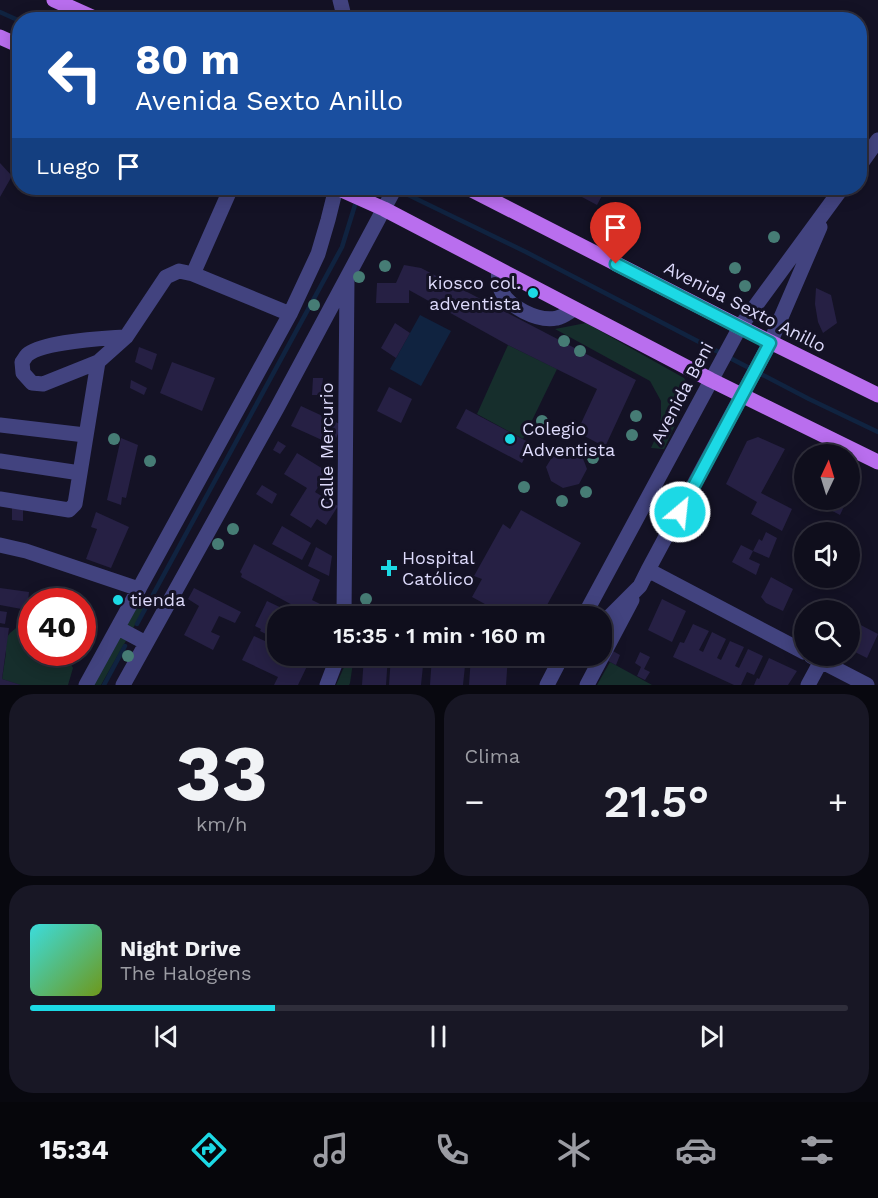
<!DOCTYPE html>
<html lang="es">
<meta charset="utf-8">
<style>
:root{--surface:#0f0e1c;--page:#181725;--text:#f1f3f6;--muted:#9b9ca3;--line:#2f2e3b;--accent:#1cd9e5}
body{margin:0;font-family:"Work Sans",sans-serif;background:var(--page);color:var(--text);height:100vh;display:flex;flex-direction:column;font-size:22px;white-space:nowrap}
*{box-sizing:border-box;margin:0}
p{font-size:20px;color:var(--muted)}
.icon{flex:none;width:33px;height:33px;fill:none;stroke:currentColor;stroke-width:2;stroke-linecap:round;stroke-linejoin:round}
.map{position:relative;height:685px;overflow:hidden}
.details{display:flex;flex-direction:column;gap:9px;padding:9px;background:#08080f;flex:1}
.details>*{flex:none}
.guide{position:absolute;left:12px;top:12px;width:855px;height:183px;border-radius:24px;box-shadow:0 3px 15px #0003,0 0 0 2px var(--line);background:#1a4fa0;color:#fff;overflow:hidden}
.needle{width:39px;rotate:4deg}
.fabs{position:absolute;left:794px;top:444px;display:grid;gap:12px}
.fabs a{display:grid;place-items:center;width:66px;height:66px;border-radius:50%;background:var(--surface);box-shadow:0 3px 15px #0003,0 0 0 2px var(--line);font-size:30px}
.speed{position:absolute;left:18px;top:588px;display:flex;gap:12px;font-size:30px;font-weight:700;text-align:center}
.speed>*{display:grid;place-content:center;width:78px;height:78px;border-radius:50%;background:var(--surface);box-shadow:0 3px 15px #0003,0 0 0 2px var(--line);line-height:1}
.speed .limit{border:9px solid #d22;background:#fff;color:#111}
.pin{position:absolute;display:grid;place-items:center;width:51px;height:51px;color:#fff;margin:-62px -26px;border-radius:50% 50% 50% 0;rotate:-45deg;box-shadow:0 0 6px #0007}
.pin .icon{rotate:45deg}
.me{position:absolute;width:66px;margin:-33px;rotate:28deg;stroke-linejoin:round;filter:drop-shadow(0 0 4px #0008)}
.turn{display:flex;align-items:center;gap:21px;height:126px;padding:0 24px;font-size:27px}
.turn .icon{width:78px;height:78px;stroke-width:2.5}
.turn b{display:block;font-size:42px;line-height:51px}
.then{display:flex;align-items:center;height:57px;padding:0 24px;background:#0003;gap:12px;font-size:22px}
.big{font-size:45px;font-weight:600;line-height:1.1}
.details .widget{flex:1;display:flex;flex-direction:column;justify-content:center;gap:9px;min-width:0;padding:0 21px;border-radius:24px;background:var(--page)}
.details .dial{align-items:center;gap:0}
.dial b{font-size:78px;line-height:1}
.song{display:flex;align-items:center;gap:18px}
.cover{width:72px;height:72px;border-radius:9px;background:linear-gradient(135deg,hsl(180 70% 55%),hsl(80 70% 35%))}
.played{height:6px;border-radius:3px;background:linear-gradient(90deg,var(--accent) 30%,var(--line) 30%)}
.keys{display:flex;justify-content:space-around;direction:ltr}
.heat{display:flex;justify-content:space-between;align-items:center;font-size:33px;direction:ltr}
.details .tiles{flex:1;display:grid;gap:9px;grid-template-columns:1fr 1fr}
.widget:last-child{grid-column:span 2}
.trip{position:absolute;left:267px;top:606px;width:345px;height:60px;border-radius:24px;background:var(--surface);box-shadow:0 3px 15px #0003,0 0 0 2px var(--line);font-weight:600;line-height:60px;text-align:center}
.tab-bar{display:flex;height:96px;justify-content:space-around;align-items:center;background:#06060b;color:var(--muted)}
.tab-bar .icon{width:42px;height:42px}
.tab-bar .selected{color:var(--accent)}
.tab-bar b{font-size:27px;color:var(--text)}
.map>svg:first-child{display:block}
.green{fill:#162e2c}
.water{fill:#102340}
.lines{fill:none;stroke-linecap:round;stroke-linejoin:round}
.stream{stroke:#102340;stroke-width:4.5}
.building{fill:#262044}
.minor{stroke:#42437f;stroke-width:15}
.major{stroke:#b96eee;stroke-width:15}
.tree{fill:#467c75}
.route-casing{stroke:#128d95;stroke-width:15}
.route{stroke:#1cd9e5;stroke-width:10}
.poi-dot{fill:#1cd9e5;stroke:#141225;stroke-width:2}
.labels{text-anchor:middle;stroke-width:6;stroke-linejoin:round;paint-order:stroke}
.poi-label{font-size:18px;fill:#dddafb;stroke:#141225;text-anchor:start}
.street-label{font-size:18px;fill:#dddafb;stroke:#141225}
</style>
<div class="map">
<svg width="878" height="685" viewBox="0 0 878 685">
<rect width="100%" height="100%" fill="#141225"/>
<path class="green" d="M586 323 684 378 690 389 688 397 664 449 651 448 659 430 661 416V401L650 381 555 329Z
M508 345 557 369 523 439 477 414Z
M132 601 145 607 101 685H88Z
M21 624H30L31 629 32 652 33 655 49 657 59 653 68 659 73 668 68 685H20L2 679 6 653 3 642 10 633Z
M349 656H354L350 683 349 685H336Z
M610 662 652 685H597Z"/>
<path class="water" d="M420 315 451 331 421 386 390 369Z"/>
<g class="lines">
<path class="stream" d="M0 12 20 21
M396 189 526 252 809 399 878 432
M137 624 342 247 355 205
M104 685 125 646"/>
</g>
<path class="building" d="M0 163 12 176 0 197Z
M565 188H606L597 205Z
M404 265 421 268 636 380 605 447 577 432 597 389 508 345 409 290V303H376L377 283H396Z
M816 288 831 295 837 323 823 333 818 322 815 304Z
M395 323 410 333 396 358 381 348Z
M139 347 157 354 152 370 135 362Z
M172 362 215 378 202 411 160 393Z
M313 378H323L321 395H312Z
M131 380 147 388 144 395 130 388Z
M389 387 412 399 401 423 377 411Z
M301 406 342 425 333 445 291 426Z
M466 409 532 444 522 463 456 428Z
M758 437 785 449 761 493 792 509 782 531 751 514 757 502 726 484 747 441Z
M121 438 138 445 126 498 122 497 121 505 107 500Z
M278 441 286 446 280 454 273 450Z
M568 450 582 456 587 469 579 484 563 488 551 481 546 467 554 454Z
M297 453 328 472 315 492 338 506 326 525 317 519 311 528 290 515 307 488 284 474Z
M849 478 855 481 849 495Z
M262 485 277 494 272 504 256 494Z
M824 500H847L840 515 821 505Z
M12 508H23V521L12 520Z
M521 510 581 543 541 616H507L472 597 482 579 474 576 503 524 510 529Z
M96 512 129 527 111 568 86 559 97 529 91 527Z
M282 526 311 543 302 560 272 544Z
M766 532 777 538 769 558 753 551 759 539 762 541Z
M254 544 320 580 312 600 328 608 327 616H293L296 607 241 577 242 574 240 572Z
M741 545 753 551 749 559 760 564 756 575 732 562Z
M316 547 332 556 329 576 308 566Z
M771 577 793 589 783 611 766 603 761 597Z
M0 588 29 592 27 610 0 605Z
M194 588 241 612 235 623 219 616 211 632 220 636 213 650 184 635 199 606 188 599Z
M39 594 69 598 68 602H37Z
M662 599 686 611 672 642 648 630Z
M267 601 290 612 288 616H278V634L274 638 260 631 261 629 255 626Z
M0 611 7 612 5 624 0 623Z
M368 611 392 612V616H368Z
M395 612 427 614V616H394Z
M849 619 878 634 867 658 849 649Z
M693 624 709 631 699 650 703 652 712 632 726 639 717 658 721 660 730 641 744 647 735 666 739 668 748 649 763 656 754 675 747 672 741 685H734L673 657 680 642 684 643Z
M0 627 9 628 2 679 21 685H0Z
M254 636 278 647V656H295L309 662 298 685H274L278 677 242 660Z
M30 645 32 652H59L58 658 28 654Z
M613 651 620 655 616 665 608 661Z
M640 652 650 657 644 669 650 672 645 680 637 676 641 667 635 663Z
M364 656H388L386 685H362Z
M391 656H424L421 685H389Z
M432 656H466L463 685H430Z
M471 656H508L506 685H469Z
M769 658 797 671 788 685H754L757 678 759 679Z"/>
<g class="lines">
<path class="minor" d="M340 0 345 20
M860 165 878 140
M498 269C499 275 498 283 500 288 507 307 538 322 557 318 563 317 569 312 574 309
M193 274 231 188
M126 337C105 338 41 342 27 355 25 357 24 360 22 362L23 373 32 383 43 384 98 362 126 337 166 277 179 271 193 274 290 314
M0 425 85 435
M0 461 80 473
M0 499 69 510 75 504 98 362
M0 545 26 551 139 589
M648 570 804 652
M344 616 347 278
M584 616 740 327 842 188
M602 624 640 586 648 570 770 343 820 227
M118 628 146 643
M811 656 867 685
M86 685 290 314 318 254 328 220 336 188
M123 685 277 408 395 188
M327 685 338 656
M547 685 562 656
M587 685 632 600
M808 685 821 661"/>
<path class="major" d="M54 0 99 20
M0 37 20 46
M337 188 384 209 711 380 878 462
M468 188 740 327 878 395"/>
</g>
<g class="tree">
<circle cx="774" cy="237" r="6"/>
<circle cx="385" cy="266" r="6"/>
<circle cx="735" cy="268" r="6"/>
<circle cx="359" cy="277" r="6"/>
<circle cx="745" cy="286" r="6"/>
<circle cx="314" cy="305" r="6"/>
<circle cx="564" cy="341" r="6"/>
<circle cx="580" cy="351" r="6"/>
<circle cx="636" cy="416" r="6"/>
<circle cx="542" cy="421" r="6"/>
<circle cx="632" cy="435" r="6"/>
<circle cx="114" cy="439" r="6"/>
<circle cx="593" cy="458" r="6"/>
<circle cx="150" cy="461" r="6"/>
<circle cx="524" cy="487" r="6"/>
<circle cx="586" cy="492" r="6"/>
<circle cx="562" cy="501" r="6"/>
<circle cx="233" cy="529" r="6"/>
<circle cx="218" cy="544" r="6"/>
<circle cx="366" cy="599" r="6"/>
<circle cx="128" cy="656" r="6"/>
</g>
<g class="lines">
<g class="route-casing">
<path id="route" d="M616 264 770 343 680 512"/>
</g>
<use href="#route" class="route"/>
</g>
<g class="poi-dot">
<circle cx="533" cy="293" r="6"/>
<circle cx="510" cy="439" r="6"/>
<path d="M386 559h6v6h6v6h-6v6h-6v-6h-6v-6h6z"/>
<circle cx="118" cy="600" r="6"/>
</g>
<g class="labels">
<g class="poi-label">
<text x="521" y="289" text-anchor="end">kiosco col.<tspan x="521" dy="21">adventista</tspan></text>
<text x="522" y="435">Colegio<tspan x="522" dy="21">Adventista</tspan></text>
<text x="402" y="564">Hospital<tspan x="402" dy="21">Católico</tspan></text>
<text x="130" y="606">tienda</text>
</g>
<g class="street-label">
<text transform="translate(745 307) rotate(27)" y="6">Avenida Sexto Anillo</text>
<text transform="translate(682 393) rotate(-62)" y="6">Avenida Beni</text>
<text transform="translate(327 446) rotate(-90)" y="6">Calle Mercurio</text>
</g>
</g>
</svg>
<div class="fabs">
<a><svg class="needle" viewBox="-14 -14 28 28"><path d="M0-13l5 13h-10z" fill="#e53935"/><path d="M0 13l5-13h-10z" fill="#9b9ca3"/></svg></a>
<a><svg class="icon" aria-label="sound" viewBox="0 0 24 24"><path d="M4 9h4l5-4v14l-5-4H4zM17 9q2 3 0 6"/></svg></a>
<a><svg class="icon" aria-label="search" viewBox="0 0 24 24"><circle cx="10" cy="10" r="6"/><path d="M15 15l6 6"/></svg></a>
</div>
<div class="speed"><div class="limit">40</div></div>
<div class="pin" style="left:616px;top:264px;background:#d93025"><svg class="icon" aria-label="arrive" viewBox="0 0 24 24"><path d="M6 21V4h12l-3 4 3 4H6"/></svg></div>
<svg class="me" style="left:680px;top:512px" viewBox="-20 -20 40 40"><circle r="17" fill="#1cd9e5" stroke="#fff" stroke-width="3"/><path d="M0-11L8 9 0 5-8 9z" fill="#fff"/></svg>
<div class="trip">15:35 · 1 min · 160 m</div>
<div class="guide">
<div class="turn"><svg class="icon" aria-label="left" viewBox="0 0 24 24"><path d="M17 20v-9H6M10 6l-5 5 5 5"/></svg><div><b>80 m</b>Avenida Sexto Anillo</div></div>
<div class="then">Luego<svg class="icon" aria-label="arrive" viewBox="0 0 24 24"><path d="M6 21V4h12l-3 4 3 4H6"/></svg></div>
</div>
</div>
<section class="details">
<div class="tiles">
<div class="widget dial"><b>33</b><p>km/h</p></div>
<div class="widget"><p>Clima</p>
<div class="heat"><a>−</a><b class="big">21.5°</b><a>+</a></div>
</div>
<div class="widget">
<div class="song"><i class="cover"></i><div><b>Night Drive</b><p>The Halogens</p></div></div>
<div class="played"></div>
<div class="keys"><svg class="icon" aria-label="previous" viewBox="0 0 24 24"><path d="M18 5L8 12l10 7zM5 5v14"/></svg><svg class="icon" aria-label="pause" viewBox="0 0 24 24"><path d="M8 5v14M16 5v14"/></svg><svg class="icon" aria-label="next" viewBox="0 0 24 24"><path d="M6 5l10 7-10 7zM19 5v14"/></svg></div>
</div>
</div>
</section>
<nav class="tab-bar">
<b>15:34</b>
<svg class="icon selected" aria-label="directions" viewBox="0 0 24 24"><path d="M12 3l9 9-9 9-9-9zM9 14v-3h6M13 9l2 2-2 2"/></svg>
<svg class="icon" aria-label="music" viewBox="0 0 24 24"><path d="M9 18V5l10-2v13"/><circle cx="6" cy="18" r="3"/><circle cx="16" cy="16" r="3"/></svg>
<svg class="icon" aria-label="phone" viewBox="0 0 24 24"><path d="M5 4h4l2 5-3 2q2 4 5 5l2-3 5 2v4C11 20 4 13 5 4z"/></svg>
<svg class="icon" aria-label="climate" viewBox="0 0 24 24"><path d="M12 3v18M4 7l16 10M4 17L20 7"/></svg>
<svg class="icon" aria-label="car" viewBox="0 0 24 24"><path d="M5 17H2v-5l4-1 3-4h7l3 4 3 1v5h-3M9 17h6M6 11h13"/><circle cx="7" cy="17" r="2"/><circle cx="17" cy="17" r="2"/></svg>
<svg class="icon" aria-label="filters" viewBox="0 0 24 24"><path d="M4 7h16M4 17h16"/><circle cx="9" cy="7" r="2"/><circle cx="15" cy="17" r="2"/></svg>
</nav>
